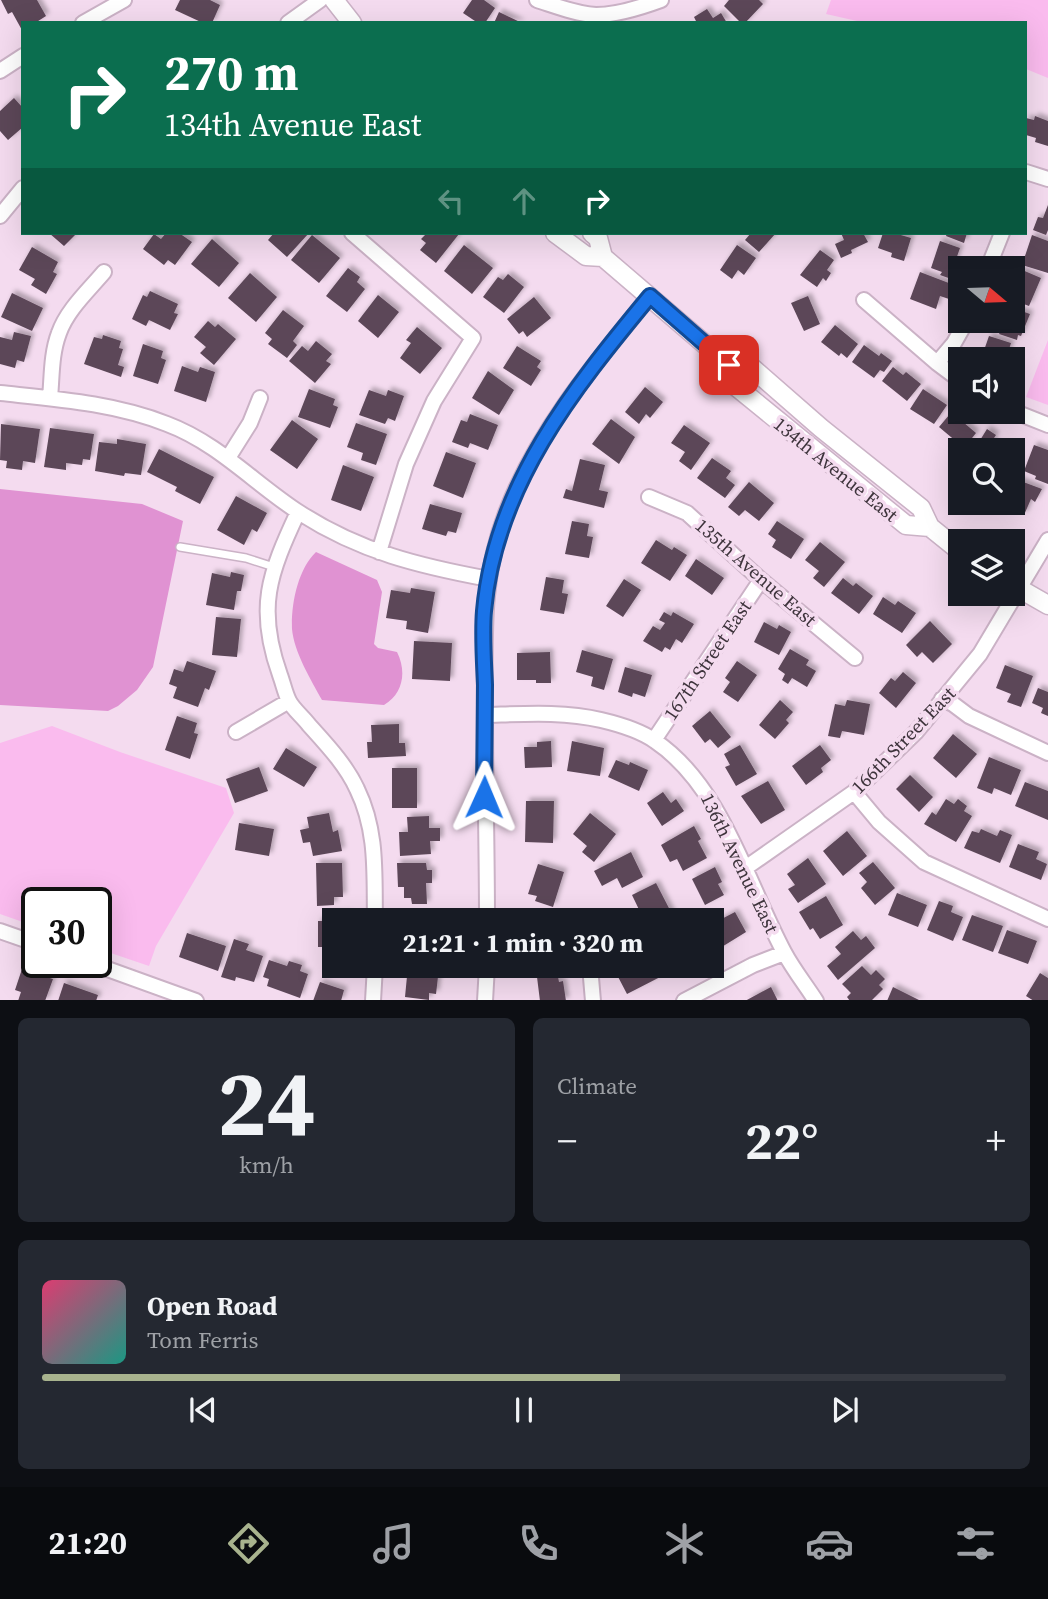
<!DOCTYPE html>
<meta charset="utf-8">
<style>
:root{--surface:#171b24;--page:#242831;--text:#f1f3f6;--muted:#9ea1a6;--line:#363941;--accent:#a8b38e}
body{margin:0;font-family:"Source Serif 4",serif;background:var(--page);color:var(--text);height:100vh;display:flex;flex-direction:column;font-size:26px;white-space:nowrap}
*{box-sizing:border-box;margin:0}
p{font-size:23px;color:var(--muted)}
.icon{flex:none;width:38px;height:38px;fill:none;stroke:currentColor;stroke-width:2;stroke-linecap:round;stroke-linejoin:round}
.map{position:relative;height:1000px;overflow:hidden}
.sheet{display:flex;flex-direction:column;gap:18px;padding:18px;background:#0d0f14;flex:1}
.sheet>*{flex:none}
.guide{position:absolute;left:21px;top:21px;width:1006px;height:214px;border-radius:0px;box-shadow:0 7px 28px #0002;background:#0b6e4f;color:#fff;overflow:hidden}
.needle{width:46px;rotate:109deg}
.controls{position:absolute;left:948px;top:256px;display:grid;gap:14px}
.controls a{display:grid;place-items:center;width:77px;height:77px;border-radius:0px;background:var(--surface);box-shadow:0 7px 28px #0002;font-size:35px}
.speed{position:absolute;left:21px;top:887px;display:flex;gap:14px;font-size:35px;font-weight:700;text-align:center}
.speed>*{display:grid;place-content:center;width:91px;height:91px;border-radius:50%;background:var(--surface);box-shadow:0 7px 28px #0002;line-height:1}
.speed .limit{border:4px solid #111;border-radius:10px;background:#fff;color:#111}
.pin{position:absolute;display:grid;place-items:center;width:60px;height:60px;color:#fff;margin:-30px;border-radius:14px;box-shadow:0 4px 10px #0006}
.me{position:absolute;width:77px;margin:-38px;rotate:1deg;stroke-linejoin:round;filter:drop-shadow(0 0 5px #0008)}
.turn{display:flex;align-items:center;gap:24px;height:147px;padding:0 28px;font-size:32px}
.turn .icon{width:91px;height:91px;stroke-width:2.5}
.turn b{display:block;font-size:49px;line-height:60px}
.lanes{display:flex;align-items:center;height:66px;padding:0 28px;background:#0003;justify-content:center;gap:35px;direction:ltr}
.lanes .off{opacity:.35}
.big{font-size:52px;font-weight:700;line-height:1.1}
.sheet .card{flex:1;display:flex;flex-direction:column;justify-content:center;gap:10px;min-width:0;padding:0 24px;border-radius:10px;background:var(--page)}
.sheet .dial{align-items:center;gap:0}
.dial b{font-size:91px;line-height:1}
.song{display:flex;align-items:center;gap:21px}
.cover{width:84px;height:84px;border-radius:10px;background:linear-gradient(135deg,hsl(340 70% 55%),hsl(170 70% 35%))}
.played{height:7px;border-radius:4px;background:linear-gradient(90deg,var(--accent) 60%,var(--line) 60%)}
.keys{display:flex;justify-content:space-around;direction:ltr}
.heat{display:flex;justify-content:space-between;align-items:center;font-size:38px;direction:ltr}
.sheet .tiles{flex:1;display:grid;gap:18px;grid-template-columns:1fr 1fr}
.card:last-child{grid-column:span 2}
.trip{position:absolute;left:322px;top:908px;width:402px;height:70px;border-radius:0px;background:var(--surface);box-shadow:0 7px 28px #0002;font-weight:700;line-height:70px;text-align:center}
.tab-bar{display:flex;height:112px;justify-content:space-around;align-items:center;background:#090b0e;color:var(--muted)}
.tab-bar .icon{width:49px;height:49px}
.tab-bar .active{color:var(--accent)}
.tab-bar b{font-size:32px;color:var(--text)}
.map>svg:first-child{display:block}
.green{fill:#fabbee}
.water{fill:#e092d2}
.building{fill:#5c4758;filter:url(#shadow)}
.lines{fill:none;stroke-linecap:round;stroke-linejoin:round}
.service-casing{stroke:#cbb2c6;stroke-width:10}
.minor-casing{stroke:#cbb2c6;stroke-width:18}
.tertiary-casing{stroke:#cbb2c6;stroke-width:21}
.service{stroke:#fff;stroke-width:7}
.minor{stroke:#fff;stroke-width:14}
.tertiary{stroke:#fff;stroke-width:18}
.route-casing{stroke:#114b97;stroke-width:18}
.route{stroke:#1a73e8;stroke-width:12}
.labels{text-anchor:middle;stroke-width:7;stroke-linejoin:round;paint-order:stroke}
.street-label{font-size:19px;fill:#3e343c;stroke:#f4dbef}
</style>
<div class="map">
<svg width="1048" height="1001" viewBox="0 0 1048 1001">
<defs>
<filter id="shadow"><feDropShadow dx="3.5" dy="-3.5" stdDeviation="2" flood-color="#0004"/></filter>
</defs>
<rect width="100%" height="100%" fill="#f4dbef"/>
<path class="green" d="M831 0H1048V78L1026 69V23H866L826 14Z
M1048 340V405L1026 397Z
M52 726 120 752 226 788 234 813 156 946 149 966 96 948V903H37V927L0 914V743Z"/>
<path class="water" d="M0 489 142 504 183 521 153 667 137 690 118 706 108 711 0 705Z
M316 552 377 580 382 592 374 644 378 648 397 652C407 672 403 694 384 705L322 700C311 680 294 652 292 629 291 604 298 569 316 552Z"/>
<path class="building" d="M1 0H37L46 16 35 23H23V32L12 12 8 14Z
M180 0H210L220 5 212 23H203L175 10Z
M472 0H484L495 8 485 23H478L463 13Z
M729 0H759L763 4 745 23H741L724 6Z
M707 9 713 18 721 13 727 23H697L694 17Z
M499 12 522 23H494Z
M14 98 23 108V127L8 140 0 131V111Z
M1035 116 1048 121V146L1035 142 1036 138 1026 135V118L1034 120Z
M1048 205V230L1046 235 1033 230 1038 217 1043 218Z
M49 233H77L64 246Z
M166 233H179L192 242 175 265 168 260 164 265 143 249 154 234 161 239Z
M274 233H309L287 257 268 240Z
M427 233H457L459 234 436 263 420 250 426 243 421 239Z
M751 233H776L759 252 745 240Z
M841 233H863L868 242 851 250 852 253 841 258 835 244 844 240Z
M883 233H894L911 238 904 261 891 257 892 253 878 248Z
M947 233H967L964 243 946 236Z
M312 235 340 258 319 283 291 260Z
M1032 235 1048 241V273L1022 265Z
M212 239 239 263 219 287 191 264Z
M940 241 960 248 954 265 959 266 954 280 940 275 942 272 931 268Z
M464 245 493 268 472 294 444 271Z
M737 245 756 258 744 275 738 270 732 279 720 270Z
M32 247 58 262 53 272 57 274 46 294 31 285 35 279 19 270Z
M820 250 834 260 827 270 831 273 826 281 823 278 817 287 800 275Z
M348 268 360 277 357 282 365 289 347 312 326 296Z
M1020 269 1041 278 1029 306 1013 300 1016 288 1013 286Z
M920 272 954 285 949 299 940 296 936 309 910 299Z
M250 273 277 297 256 322 228 298Z
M508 274 524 287 504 313 483 297 498 277 503 280Z
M150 291 178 304 174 313 178 314 170 330 149 320 146 326 132 319 143 295 147 297Z
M12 293 43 308 32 331 1 317Z
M378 295 399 312 378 338 358 321Z
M808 296 820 324 804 331 791 303Z
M534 297 551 318 527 337 523 331 519 334 507 319Z
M1013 308 1030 314 1021 336 1018 335 1017 340 999 334 1005 320H1013Z
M283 310 304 326 293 341 297 345 287 358 268 344 272 339 265 333Z
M208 321 215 327 218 324 236 339 214 365 200 353 206 347 194 337Z
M835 325 858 344 847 358 841 353 839 356 821 342Z
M417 327 442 348 420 374 400 358 411 343 406 340Z
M14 332 31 336 24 362 17 360 15 368 0 364V337L12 340Z
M103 335 121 341 119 348 123 349 118 365 124 367 121 377 84 364 94 337 102 339Z
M989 336 1011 343 1006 359H981Z
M316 341 332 354 326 361 331 364 315 383 289 361 302 346 308 351Z
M143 344 163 351 161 358 166 360 158 384 133 376Z
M864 345 879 356 881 353 892 361 884 372 880 370 874 378 852 362Z
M517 346 541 361 537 367 541 370 531 386 503 368Z
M182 366 198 372 200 367 215 372 206 402 174 391Z
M893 367 903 375 906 372 921 384 907 401 882 381Z
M488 371 514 390 499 415 472 398Z
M645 387 663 402 650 418 646 414 639 424 625 412Z
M309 389 335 399 333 405 338 407 330 428 298 417Z
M923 389 947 405 934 424 910 409Z
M369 390 386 396 388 390 404 396 395 421 388 418 385 424 359 415Z
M955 408 967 417 963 422 976 433 964 448 939 427Z
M470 414 498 425 488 450 470 443 468 448 452 442 461 420 467 422Z
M611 419 635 437 619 464 592 444Z
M292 420 318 439 297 469 270 450Z
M356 423 387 434 376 465 361 460 363 453 347 447Z
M1 424 40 429 35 463 23 461 22 470 6 468 7 461 0 460Z
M684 425 710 443 691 470 679 461 685 452 671 443Z
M50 428 94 434 90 460 83 459 82 465 66 463V470L44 467Z
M987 429 996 435 992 441 1006 450H974Z
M117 439 146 444 141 475 125 473 124 476 95 471 99 442 117 444Z
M1034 445 1048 450V484L1035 479 1036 476 1024 471Z
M159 449 214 477 200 504 175 491 177 487 147 472Z
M446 452 476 463 463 498 433 486Z
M712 458 731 471 726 478 735 485 725 498 697 478Z
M580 459 605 465 599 490 608 492 604 508 563 498 566 489 572 491Z
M343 465 374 477 361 511 331 500Z
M1018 480 1042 489 1035 502 1031 499 1024 515 1005 505 1007 502H1013V489Z
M749 482 774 503 759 521 745 510 739 516 728 507Z
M236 496 267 513 257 532 252 529 244 545 217 530Z
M430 504 462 513 456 533 448 531 446 536 422 529Z
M572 521 589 524 587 536 593 537 589 558 565 554Z
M777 521 804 539 791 559 772 547 776 540 768 534Z
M656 540 672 550 674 547 687 555 670 581 641 563Z
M820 542 845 562 824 587 813 578 819 571 805 560Z
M696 559 724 578 712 595 685 576Z
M231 572 244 575 241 591H237L234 610 206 605 212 573 230 577Z
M546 577 564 580 562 593 568 594 564 614 540 610Z
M843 578 853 586 856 583 873 596 859 614 831 593Z
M624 579 641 590 623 617 606 606Z
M411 588 435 592 428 633 406 629 407 621 386 618 391 590 410 593Z
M883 597 895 605 898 601 916 613 902 633 873 614Z
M664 612 671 616 673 612 694 624 682 643 676 639 670 650 665 647 662 652 643 641 653 626 660 630 665 623 659 620Z
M216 617 241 619 237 657 212 655Z
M930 621 952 644 933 663 922 652 917 657 906 645Z
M764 622 777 629 779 625 791 632 779 655 754 642Z
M414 641 452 643 450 681 412 679Z
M790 649 809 660 806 665 816 671 807 687 792 678 788 684 782 680 785 674 778 669Z
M582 650 613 659 604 690 591 686 593 677 576 672Z
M550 652 551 683H536V680H517V653Z
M187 661 216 671 209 690 205 688 198 707 173 698 177 687 169 684 174 669 183 672Z
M737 661 757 675 738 702 723 692 730 682 725 678Z
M1005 665 1033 676 1021 707 1007 702 1011 694 996 688Z
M625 667 652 675 645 697 633 693 632 697 618 692Z
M903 672 916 683 896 708 879 693 891 678 895 681Z
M1038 688 1048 692V716L1041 713 1043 708 1032 703Z
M780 700 793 712 786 720 789 723 775 739 759 725Z
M847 700 870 704 864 735 842 731 840 738 828 736 835 704 845 706Z
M710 711 731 737 718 748 710 739 705 743 692 726Z
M177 716 197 723 194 733 198 734 190 759 165 750Z
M399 724V743H405L406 756 368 758 367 742H372L371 725Z
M953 734 977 754 956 778 933 758Z
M551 741 552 767 525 768 524 747H537V742Z
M572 741 604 748 600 776 567 771Z
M740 745 757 774 736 786 725 767 730 765 724 754Z
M820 745 831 760 821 768 823 772 806 785 792 766Z
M286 748 317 767 304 787 273 769Z
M989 757 1021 770 1011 795 994 788 992 794 977 788Z
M616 760 629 765 630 762 648 770 639 791 608 777Z
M259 767 268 791 235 803 226 779Z
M392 768H417V808H392Z
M910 775 933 797 919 812 896 789Z
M768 781 785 810 761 824 741 796Z
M1025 782 1048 791V820L1015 806Z
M663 792 671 803 676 799 684 811 662 826 647 803Z
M946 799 954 804 958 799 967 806 964 811 972 816 956 842 924 824 932 812 936 815Z
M526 801H554L553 843 525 842Z
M329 813 333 832 338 830 342 851 313 856 310 842 303 843 300 830 309 828 307 817Z
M590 813 616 834 594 862 582 852 587 846 573 834Z
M429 816V828H440V841H430L431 854 400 856 399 832H408L407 817Z
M239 823 274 829 269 856 235 850Z
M694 826 701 839 698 841 707 858 683 871 677 859 670 862 661 845Z
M981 829 997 836 1000 830 1012 835 1000 863 964 848 972 831 979 833Z
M847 831 867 856 843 876 823 851Z
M1018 844 1039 852 1036 859 1047 864 1041 880 1009 867Z
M631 852 643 877 622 888 617 878 602 886 594 871Z
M808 858 826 884 798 903 788 889 795 885 787 874Z
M873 862 895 888 875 905 861 888 867 882 859 873Z
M316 863H342L343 897H334V905L317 906Z
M397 863H426L427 870H432V883H426L427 904H412L411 898H404V887H398Z
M538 864 564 872 553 907 535 901 537 896 528 894Z
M715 867 722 882 718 884 724 895 705 905 692 879Z
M656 883 672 914 660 920H644L632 895Z
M897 893 927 905 918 927 888 915Z
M826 896 843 925 820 939 813 928 810 930 799 912Z
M939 901 953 906 951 912 963 917 953 941 927 930Z
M735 912 746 932 712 953V924Z
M324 914H349L348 920H334V947H318V921H324Z
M972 915 1003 926 993 952 962 940Z
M1007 930 1037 941 1028 964 998 953Z
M853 931 861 940 866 936 875 948 838 980 827 966 841 954 835 947Z
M187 933 226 946 218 971 179 957Z
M234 939 249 944 246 950 263 956 254 982 236 977 235 981 221 977Z
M269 960 287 966 289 961 302 965 300 971 308 974 300 998 267 986 269 979 263 977Z
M408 966 439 968 436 994 429 993V1000L405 997Z
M556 966 559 982 563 981 566 1001H540L536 969Z
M622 966H659L664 975 627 994 615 971Z
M862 966 871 975 876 970 885 979 879 985 883 989 871 1001H850L847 997 851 993 842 984Z
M22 969 53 979 45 1001H18L21 992 15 990Z
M1040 973 1048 978V1001H1034L1026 996Z
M320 982 344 990 341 1001H313Z
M64 983 98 995 96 1001H58Z
M771 987 778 1001H745Z
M893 987 921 1001H887Z"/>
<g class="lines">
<g class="service-casing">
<path id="service" d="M180 547 246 558 274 567"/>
</g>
<g class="minor-casing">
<path id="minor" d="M537 0C556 6 576 14 596 15 616 15 642 7 661 0
M83 23 124 0
M288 23 320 0
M0 71 23 56
M1026 172 1048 179
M0 216 23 188
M352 233 473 338 434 401 406 464 379 552
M988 268 1002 233
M864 300 937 363 961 381
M937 363 954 343 967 320
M0 393C56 399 114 403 167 424 218 443 255 484 300 513 361 552 419 566 489 579
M50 398C52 377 51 354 59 333 67 310 88 291 104 272
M1013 411 1048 425
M228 458 250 423 260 398
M649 497 687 513 761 580 855 658
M298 512C269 574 256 608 280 675 283 683 285 693 289 701 293 709 303 717 309 725 327 745 346 765 357 789 378 832 374 875 375 920
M942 699 953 704 969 716 1048 753
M485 715C523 714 563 711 601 720 618 724 641 731 655 741 722 786 747 883 784 952 793 969 805 984 816 1001
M236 732 289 701
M654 740 761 580
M854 792 879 822 924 862 1048 919
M744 869 854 792 916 732 980 654 1048 540
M487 920C487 851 485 782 485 713 485 641 480 581 506 513 537 431 595 363 650 296
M0 931 37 944
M88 962 196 1001
M590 966 593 1001
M373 1001 375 966
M485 1001 487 966
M684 1001 753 965 784 953"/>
</g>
<g class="tertiary-casing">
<path id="tertiary" d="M334 0 352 23
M555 233 586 256 603 257 729 365 750 366 821 428 921 508 930 527 961 552
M592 233 598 238 603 257
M729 365 727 379 906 525 930 527
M1013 585 1048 605"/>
</g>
<use href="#service" class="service"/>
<use href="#minor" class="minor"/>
<use href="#tertiary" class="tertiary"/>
</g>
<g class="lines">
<g class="route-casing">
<path id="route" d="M484 797C484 760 485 722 485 685 484 661 482 635 484 611 495 486 573 389 650 296L729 365"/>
</g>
<use href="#route" class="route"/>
</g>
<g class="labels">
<g class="street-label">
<text transform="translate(836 469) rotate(39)" y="7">134th Avenue East</text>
<text transform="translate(756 572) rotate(41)" y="7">135th Avenue East</text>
<text transform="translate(707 660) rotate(-56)" y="7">167th Street East</text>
<text transform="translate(903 740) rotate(-46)" y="7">166th Street East</text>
<text transform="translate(740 863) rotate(64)" y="7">136th Avenue East</text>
</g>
</g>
</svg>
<div class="controls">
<a><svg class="needle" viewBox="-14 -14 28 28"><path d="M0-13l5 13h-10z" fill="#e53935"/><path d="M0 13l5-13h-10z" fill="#9ea1a6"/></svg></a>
<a><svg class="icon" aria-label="sound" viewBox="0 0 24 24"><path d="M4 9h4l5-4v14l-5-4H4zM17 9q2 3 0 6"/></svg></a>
<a><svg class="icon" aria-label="search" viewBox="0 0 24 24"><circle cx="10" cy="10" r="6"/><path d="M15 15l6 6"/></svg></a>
<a><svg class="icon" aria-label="layers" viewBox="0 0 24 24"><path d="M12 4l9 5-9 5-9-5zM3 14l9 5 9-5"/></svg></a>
</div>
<div class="speed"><div class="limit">30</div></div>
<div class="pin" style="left:729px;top:365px;background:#d93025"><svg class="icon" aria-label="arrive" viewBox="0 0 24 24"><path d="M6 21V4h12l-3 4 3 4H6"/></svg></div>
<svg class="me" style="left:484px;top:797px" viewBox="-20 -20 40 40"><path d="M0-17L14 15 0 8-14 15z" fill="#1a73e8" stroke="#fff" stroke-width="4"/></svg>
<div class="trip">21:21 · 1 min · 320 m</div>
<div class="guide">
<div class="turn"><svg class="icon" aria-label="right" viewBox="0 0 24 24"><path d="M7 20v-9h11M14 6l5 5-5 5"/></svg><div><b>270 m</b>134th Avenue East</div></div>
<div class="lanes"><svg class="icon off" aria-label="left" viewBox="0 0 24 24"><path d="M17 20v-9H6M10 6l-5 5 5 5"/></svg><svg class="icon off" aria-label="ahead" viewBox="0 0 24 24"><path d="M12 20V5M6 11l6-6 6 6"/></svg><svg class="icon" aria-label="right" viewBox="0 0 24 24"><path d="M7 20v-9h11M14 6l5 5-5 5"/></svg></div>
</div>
</div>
<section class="sheet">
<div class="tiles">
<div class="card dial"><b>24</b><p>km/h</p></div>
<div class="card"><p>Climate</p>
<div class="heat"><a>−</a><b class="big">22°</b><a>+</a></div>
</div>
<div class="card">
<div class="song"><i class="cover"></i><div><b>Open Road</b><p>Tom Ferris</p></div></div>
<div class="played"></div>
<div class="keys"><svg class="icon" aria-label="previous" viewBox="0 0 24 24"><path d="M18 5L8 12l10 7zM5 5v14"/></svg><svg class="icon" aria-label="pause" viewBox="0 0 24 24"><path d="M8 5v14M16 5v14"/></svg><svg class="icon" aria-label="next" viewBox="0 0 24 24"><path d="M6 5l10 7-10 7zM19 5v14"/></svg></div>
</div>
</div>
</section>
<nav class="tab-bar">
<b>21:20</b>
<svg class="icon active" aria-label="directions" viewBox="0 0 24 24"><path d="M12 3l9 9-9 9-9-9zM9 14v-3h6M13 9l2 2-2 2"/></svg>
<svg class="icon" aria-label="music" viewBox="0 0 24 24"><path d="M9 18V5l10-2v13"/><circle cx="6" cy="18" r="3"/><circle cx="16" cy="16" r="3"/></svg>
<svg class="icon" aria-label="phone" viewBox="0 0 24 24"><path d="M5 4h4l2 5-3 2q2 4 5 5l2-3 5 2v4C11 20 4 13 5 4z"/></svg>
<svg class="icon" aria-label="climate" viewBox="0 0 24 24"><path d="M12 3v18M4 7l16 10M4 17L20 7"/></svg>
<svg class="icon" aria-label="car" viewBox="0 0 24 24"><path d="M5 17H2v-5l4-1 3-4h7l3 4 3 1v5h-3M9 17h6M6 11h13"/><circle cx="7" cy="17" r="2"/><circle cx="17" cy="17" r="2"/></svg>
<svg class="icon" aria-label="filters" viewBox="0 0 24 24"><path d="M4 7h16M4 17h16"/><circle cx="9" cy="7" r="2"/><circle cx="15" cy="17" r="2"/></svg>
</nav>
